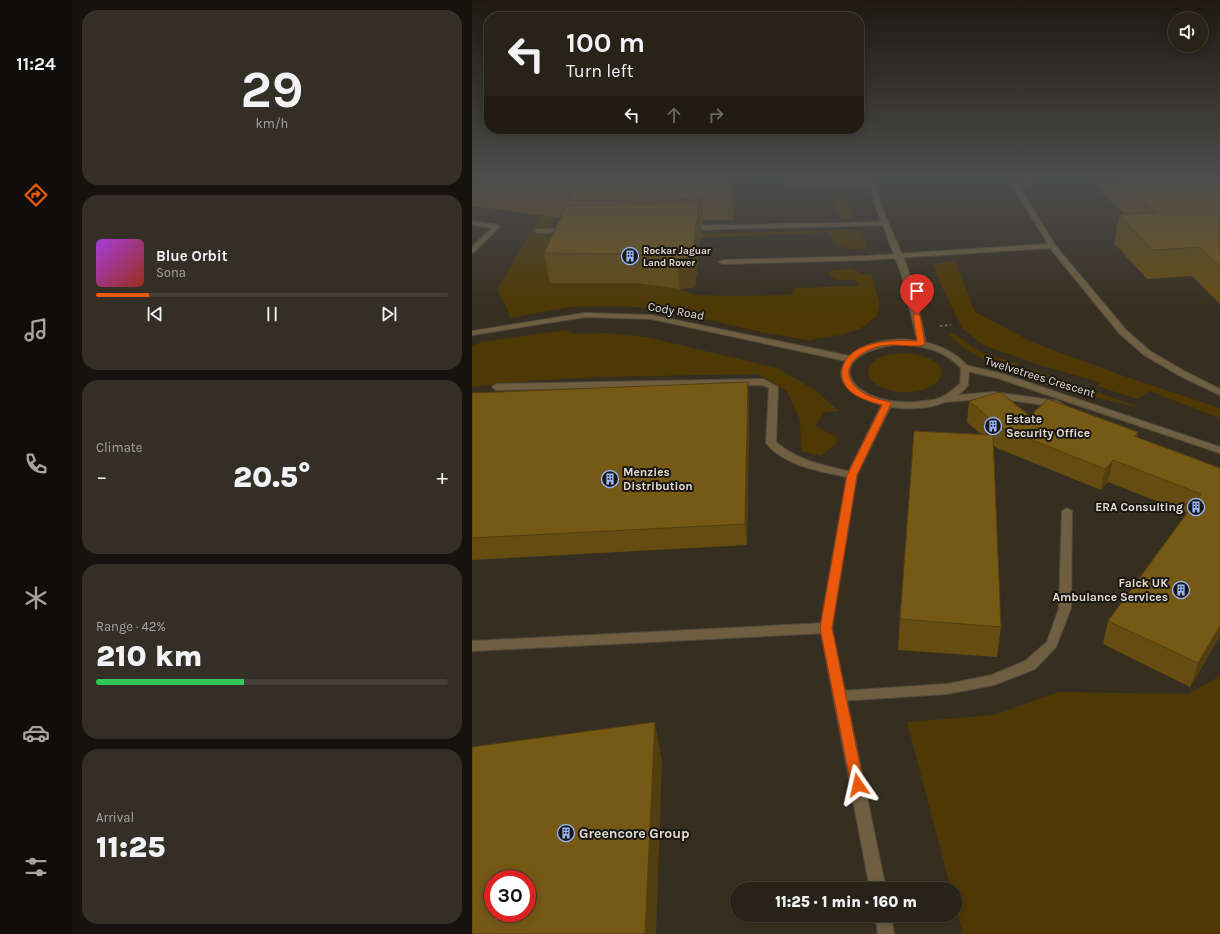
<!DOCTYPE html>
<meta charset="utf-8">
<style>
:root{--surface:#282319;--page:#342f26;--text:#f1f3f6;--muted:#a5a4a2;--line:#444038;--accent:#ea580c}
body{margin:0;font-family:Karla,sans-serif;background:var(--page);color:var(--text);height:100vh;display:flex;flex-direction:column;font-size:15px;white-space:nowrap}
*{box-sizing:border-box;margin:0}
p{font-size:13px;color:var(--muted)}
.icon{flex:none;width:22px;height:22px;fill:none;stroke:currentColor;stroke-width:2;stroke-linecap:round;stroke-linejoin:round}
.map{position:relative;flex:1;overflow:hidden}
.sheet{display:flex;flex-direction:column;gap:10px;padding:10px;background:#16130e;width:400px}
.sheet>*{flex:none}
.guide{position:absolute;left:12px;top:12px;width:380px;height:122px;border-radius:16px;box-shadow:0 2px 10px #0003,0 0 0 1px var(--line);background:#282319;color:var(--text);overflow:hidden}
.fabs{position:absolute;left:696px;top:12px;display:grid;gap:8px}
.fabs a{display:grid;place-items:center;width:40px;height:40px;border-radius:50%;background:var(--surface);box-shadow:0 2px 10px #0003,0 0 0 1px var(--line);font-size:20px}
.speed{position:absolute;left:12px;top:870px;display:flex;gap:8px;font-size:20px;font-weight:700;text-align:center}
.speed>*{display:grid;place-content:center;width:52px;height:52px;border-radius:50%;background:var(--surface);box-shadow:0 2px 10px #0003,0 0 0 1px var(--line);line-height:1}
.speed .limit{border:6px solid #d22;background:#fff;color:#111}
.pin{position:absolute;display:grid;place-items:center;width:34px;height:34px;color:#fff;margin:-41px -17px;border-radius:50% 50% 50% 0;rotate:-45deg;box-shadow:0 0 4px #0007}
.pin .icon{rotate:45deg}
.me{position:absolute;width:44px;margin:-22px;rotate:349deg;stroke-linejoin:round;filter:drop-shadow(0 0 3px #0008)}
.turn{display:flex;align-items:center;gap:14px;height:84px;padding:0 16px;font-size:18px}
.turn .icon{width:52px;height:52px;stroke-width:2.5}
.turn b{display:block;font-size:28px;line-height:34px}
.lanes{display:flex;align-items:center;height:38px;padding:0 16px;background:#0003;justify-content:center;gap:20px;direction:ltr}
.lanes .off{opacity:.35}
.big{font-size:30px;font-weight:800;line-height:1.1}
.sheet .widget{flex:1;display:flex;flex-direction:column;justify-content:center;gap:6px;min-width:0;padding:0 14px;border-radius:16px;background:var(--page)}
.sheet .dial{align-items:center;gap:0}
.dial b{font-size:52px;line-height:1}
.song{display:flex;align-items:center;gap:12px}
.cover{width:48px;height:48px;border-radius:6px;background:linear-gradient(135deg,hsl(280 70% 55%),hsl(10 70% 35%))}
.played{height:4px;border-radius:2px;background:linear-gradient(90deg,var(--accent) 15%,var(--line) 15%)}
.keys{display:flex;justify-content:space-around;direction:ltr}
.heat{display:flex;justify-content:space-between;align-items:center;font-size:22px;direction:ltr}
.charge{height:6px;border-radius:3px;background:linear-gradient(90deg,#34c759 42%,var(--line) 0)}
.trip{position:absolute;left:258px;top:882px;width:232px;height:40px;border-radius:20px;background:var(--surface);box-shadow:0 2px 10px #0003,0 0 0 1px var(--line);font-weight:800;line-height:40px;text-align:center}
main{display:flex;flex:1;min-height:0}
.dock{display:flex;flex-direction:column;width:72px;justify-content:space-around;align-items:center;background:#100e0a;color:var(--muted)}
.dock .icon{width:28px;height:28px}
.dock .current{color:var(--accent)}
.dock b{font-size:18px;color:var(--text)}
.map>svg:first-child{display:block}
.green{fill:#4e3904}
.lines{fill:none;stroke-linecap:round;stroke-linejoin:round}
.service-casing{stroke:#514b3e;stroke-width:2}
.minor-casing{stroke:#514b3e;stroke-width:2}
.tertiary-casing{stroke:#514b3e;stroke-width:2}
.path{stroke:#6d675b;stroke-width:2;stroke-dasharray:2.5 2.5;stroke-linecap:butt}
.service{fill:#6f5f40;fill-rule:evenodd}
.minor{fill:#6f5f40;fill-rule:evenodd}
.tertiary{fill:#6f5f40;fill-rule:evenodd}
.wall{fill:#654d12}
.shaded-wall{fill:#533e0f}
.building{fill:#765915;stroke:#533e0f;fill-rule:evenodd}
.route{fill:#ea580c;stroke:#983908}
.labels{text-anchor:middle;stroke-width:4;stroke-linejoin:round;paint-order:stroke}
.far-poi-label{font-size:10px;font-weight:bold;fill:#e1dcd4;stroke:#1b1711;text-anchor:start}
.street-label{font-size:12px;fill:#e1dcd4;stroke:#1b1711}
.poi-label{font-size:12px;font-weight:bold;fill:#e1dcd4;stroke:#1b1711;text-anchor:start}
.near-poi-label{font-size:14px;font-weight:bold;fill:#e1dcd4;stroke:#1b1711;text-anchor:start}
</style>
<main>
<nav class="dock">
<b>11:24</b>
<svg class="icon current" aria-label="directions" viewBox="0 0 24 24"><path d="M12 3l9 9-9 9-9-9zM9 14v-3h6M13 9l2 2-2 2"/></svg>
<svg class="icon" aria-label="music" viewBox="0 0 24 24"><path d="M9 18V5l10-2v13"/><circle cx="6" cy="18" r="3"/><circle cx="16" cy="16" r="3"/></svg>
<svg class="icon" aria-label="phone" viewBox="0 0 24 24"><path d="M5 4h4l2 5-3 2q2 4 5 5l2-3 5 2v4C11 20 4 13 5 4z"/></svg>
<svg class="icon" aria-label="climate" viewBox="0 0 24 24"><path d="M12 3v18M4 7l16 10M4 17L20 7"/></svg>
<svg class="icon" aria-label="car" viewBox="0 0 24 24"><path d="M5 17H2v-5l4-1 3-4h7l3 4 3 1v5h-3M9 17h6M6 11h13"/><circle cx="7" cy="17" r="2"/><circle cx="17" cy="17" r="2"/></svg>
<svg class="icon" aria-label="filters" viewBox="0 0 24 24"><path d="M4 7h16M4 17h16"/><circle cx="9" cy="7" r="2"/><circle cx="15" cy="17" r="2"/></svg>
</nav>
<section class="sheet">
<div class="widget dial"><b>29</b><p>km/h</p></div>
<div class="widget">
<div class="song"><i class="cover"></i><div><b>Blue Orbit</b><p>Sona</p></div></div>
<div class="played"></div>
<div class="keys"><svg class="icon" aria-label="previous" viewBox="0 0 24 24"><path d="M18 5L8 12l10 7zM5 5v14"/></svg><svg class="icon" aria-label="pause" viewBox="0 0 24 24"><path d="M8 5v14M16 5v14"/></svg><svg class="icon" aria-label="next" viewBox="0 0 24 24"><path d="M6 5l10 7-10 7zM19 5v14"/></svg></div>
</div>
<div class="widget"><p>Climate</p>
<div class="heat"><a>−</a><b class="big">20.5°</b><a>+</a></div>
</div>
<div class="widget"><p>Range · 42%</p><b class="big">210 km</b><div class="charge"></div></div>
<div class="widget"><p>Arrival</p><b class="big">11:25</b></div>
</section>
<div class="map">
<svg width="748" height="934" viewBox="0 0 748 934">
<rect width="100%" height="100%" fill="#362f21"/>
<path class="green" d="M99 178 73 237 383 230 390 234 394 245 390 249C370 249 367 250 356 232L229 238 78 283H164L208 289 223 295 262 296 318 295 322 292 321 288 387 286 383 280H365L357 275V271L379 268 390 274 400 275 407 303 405 316 388 329 368 335 341 339 340 341 288 332 193 309 144 306 98 307 38 318 35 308 25 290 71 210Z
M368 199H376L381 215 380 219H369L361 203Z
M483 261 503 312 562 343 660 379 748 408V418L677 391 666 399 625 386 629 383 565 364 511 345 490 328 465 276 462 264Z
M95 330 102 334 132 333 174 337 305 368 343 390 367 411 352 412 343 426 365 437 364 444 349 456 329 451 328 420 315 391 286 374 124 377 43 382 0 387V346L9 342Z
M481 333 508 352 547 364 533 370 496 351 476 334Z
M435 353C505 363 455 406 411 388 392 380 391 364 411 356 418 354 427 353 435 353Z
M560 369 672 409 585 388 552 377Z
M748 676V934H491L483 902V889H479L435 722 522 715 587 692 718 694 719 692Z"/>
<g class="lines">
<g class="service-casing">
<path id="service" d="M296 178H307L321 182H399L402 184 399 186H321Z
M563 178H569L567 181 547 186 583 245 654 330 678 351 714 372 748 389V395L708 376 672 355 648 334 578 248 394 260 251 264 247 262 251 260 394 256 576 244 540 185Z
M0 221 25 225 28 227 2 252 0 253V247L20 228 0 225Z
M414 222 416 223V225L216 230 213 228 216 226Z
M96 228 98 229V231L66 233 63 231 66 229Z
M291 379 306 387 304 442C327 462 355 466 384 473L385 475 384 477 380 478C352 472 313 467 294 443L297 388 290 385 24 390 20 387 24 384Z
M595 508 600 511 599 608 584 647 563 669 522 685 475 694 368 701 363 700 361 696 363 692 368 691 475 684 520 675 553 661 575 642 587 608 590 511Z
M354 623 358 625 360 628 358 631 354 633 0 651V641Z"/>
</g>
<g class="minor-casing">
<path id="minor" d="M396 178H402C408 209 423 236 434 264 443 290 449 317 454 344L453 346H447L446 344 430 276 404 207Z
M493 365 531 374 748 447V453L525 378 490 370 489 368Z
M522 392 586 401 591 404 586 407 522 398 474 402 469 399 474 396Z
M415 401 420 404 385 475 360 628 414 889H398L348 628 375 475 410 404Z
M403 915H419L422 934H406Z"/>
</g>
<g class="tertiary-casing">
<path id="tertiary" d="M113 313 179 315 378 356C408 329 473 336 497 368L496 385C492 391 484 397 477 400 450 415 395 410 374 385 367 377 368 369 374 361L179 319 113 317 0 335V331ZM428 344C452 346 472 350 489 368L488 384C482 388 477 394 470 397 462 401 452 401 443 402 378 406 343 355 428 344Z"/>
</g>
<path class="path" d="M468 326 479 325"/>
<use href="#service" class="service"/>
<use href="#minor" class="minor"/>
<use href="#tertiary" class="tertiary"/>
</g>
<path class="wall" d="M0 178H266L261 220H231L230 224H229V231L223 287 208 289 164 283H78L72 253 89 218 0 206Z
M617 178H748V304L720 276 675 279 642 243 647 215H653Z
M0 393 277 401 275 545 0 560Z
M497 401 558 416 666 432 665 437 748 468V636L718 687 631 644 636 621 715 513 636 482 629 490 525 448 521 445 529 627 525 657 426 650 428 619 510 435 495 422Z"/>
<path class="shaded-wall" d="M261 178H266L261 220 259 194Z
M228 195 231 220 230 224 228 199Z
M227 203 229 231 223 287 208 289 204 259Z
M276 382 277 401 275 545 273 524Z
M641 460 636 482 629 490 633 469Z
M748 626V636L718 687 726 663Z
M183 722 190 761 184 934H173Z"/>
<path class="building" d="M0 178H261L259 194 228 195V199L98 201 101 195 0 182Z
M648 178H748V266L727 247 681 250 647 215 685 213Z
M227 203 220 257 204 259 159 254 72 253 94 206Z
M276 382 273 524 0 538V393Z
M528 392 558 416 576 399 666 432 662 436 748 468V626L726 663 636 621 729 494 641 460 633 469 528 427 497 401Z
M442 431 521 435 529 627 428 619Z
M183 722 173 934H0V747ZM21 879H55V913H21Z"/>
<linearGradient id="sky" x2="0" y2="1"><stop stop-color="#1e1a12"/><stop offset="0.58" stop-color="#4c4d4e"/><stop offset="1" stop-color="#4c4d4e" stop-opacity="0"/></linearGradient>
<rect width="748" height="309" fill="url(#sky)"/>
<path class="route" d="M445 313 448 315 453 344 452 345C440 348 424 343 409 346 390 350 364 367 384 387 392 396 406 399 418 402L419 404 385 475 360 628 392 785 390 789 386 791 381 789 379 785 348 628 375 475 410 405C399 402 388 399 379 392 362 377 370 357 388 348 407 340 426 340 445 341L441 315Z"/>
<defs>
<g id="building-ring" transform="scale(0.9)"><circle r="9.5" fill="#1b1711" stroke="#99b5fd" stroke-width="1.5"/><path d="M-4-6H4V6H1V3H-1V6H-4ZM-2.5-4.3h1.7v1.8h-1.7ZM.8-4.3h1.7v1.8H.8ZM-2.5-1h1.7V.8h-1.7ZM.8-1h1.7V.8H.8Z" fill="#99b5fd"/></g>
</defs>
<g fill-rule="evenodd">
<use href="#building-ring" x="158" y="256"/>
<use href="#building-ring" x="521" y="426"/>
<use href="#building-ring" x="138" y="479"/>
<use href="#building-ring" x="724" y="507"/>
<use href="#building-ring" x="709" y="590"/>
<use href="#building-ring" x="94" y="833"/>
</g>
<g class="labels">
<g class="far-poi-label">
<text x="171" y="254">Rockar Jaguar<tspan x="171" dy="12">Land Rover</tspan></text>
</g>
<g class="street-label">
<text transform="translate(204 311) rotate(10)" y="4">Cody Road</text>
<text transform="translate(568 377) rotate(17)" y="4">Twelvetrees Crescent</text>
</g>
<g class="poi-label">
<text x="534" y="423">Estate<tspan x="534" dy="14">Security Office</tspan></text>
<text x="151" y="476">Menzies<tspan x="151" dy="14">Distribution</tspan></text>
<text x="711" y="511" text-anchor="end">ERA Consulting</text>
<text x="696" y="587" text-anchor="end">Falck UK<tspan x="696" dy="14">Ambulance Services</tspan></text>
</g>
<g class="near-poi-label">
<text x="107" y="838">Greencore Group</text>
</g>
</g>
</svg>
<div class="fabs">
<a><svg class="icon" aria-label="sound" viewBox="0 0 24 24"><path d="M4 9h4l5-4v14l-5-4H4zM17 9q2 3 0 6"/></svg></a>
</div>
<div class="speed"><div class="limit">30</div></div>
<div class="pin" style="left:445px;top:315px;background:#d93025"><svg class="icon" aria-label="arrive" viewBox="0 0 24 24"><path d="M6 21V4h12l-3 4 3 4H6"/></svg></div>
<svg class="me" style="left:386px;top:785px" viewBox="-20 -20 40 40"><path d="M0-17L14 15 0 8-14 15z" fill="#ea580c" stroke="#fff" stroke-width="4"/></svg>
<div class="trip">11:25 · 1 min · 160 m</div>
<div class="guide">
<div class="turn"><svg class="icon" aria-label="left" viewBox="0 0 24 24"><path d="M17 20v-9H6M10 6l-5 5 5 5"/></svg><div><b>100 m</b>Turn left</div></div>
<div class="lanes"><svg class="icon" aria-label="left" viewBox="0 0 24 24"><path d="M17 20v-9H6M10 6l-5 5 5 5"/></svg><svg class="icon off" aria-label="ahead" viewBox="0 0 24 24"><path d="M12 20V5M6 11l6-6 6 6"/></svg><svg class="icon off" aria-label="right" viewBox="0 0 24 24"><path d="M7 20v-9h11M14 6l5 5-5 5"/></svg></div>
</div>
</div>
</main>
